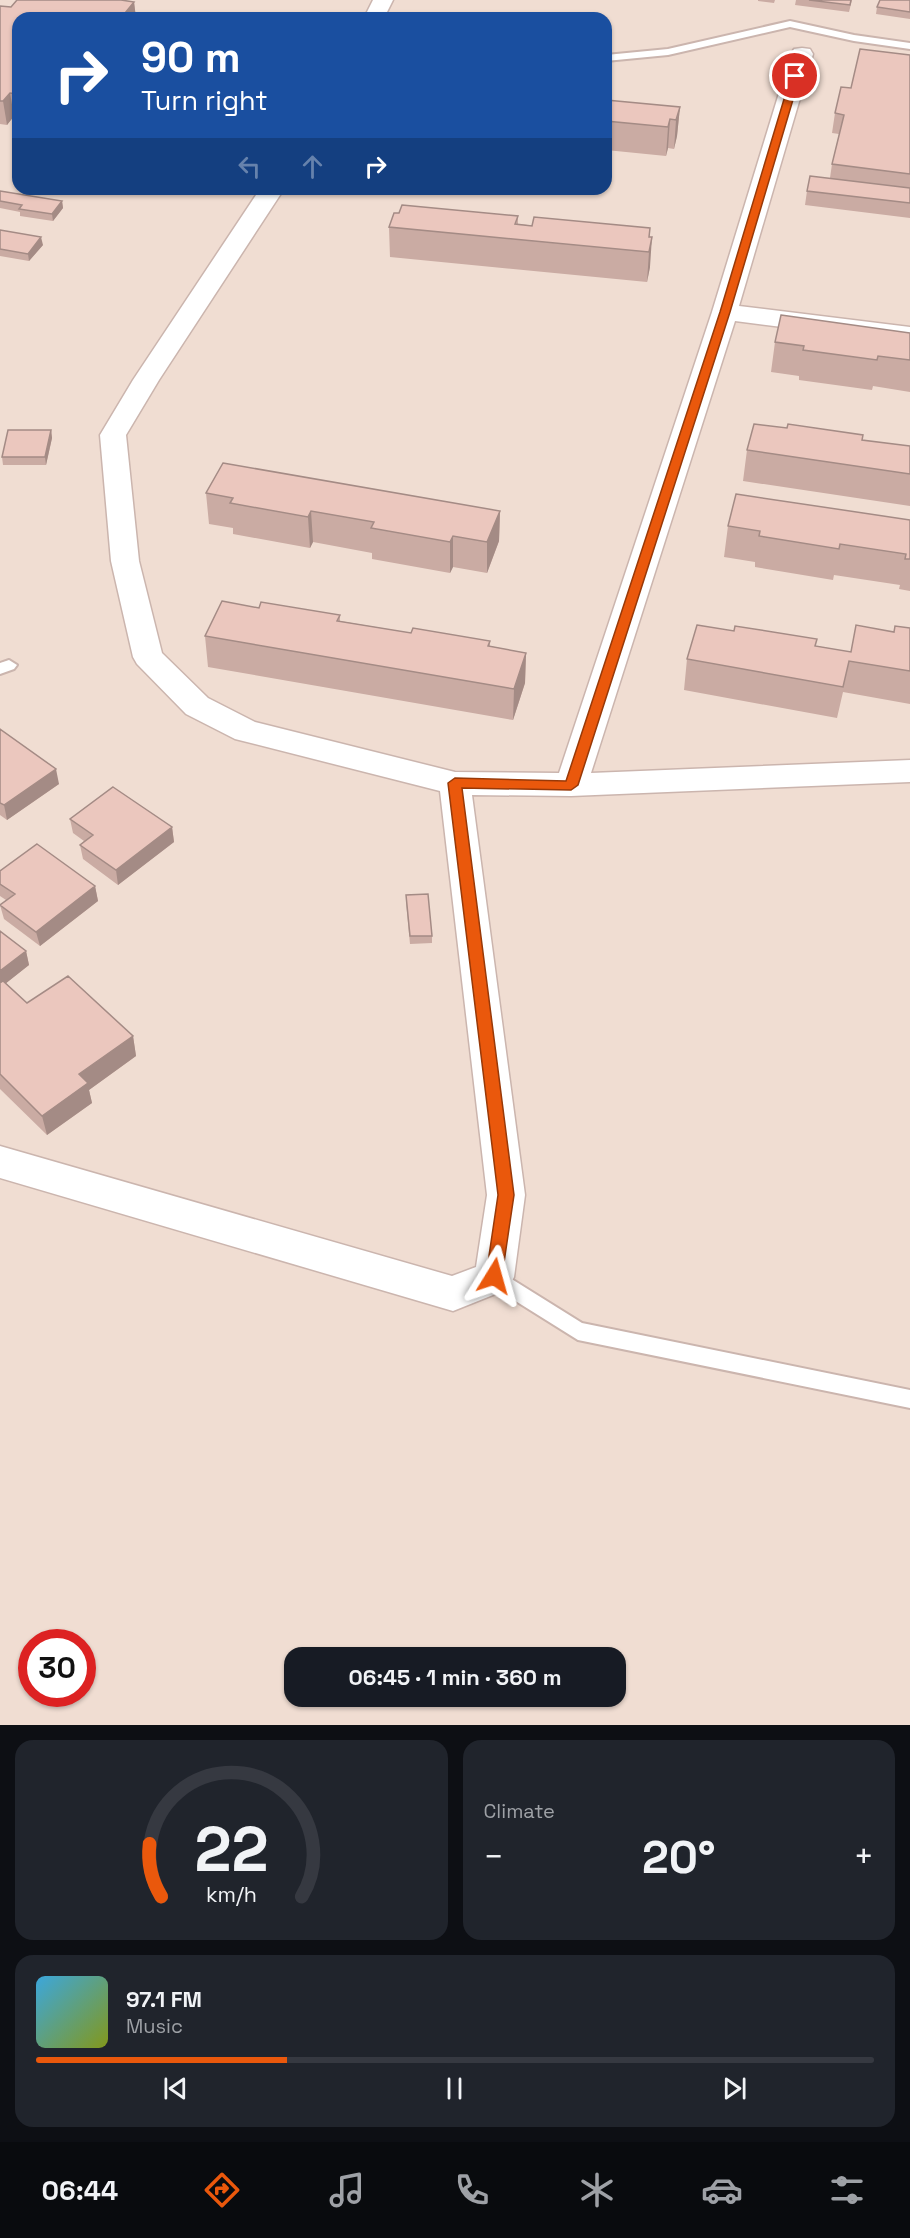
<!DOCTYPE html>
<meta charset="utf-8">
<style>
:root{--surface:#171b24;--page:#20242c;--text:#f1f3f6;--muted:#9ea1a6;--line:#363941;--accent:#ea580c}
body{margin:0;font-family:"Space Grotesk",sans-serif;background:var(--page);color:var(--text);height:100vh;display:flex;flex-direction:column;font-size:22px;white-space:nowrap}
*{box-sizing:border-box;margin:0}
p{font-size:20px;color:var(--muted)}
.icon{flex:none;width:33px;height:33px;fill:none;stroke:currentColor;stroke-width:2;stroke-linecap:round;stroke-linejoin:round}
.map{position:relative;height:1725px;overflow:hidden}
.drawer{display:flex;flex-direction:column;gap:15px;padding:15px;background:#0d0f14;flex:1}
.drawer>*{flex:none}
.hud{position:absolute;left:12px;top:12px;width:600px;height:183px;border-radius:18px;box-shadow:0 2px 4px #0004;background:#1a4fa0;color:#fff;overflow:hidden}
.speed{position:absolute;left:18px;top:1629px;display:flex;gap:12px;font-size:30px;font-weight:700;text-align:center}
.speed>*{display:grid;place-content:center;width:78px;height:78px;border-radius:50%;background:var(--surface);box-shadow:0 2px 4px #0004;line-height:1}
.speed .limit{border:9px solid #d22;background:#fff;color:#111}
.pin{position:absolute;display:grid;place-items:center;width:51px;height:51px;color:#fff;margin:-26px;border:3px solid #fff;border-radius:50%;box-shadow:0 2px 6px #0007}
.me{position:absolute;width:66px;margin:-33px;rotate:8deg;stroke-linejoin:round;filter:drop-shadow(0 0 4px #0008)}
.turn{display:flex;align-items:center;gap:21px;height:126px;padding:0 30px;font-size:27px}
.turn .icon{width:78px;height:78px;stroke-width:2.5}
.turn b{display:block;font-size:42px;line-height:51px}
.lanes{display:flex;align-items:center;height:57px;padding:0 30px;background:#0003;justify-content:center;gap:30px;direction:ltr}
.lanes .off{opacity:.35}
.big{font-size:45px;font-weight:700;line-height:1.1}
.drawer .card{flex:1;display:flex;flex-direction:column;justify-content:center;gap:9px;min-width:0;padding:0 21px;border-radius:18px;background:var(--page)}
.drawer .dial{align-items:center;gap:0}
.dial svg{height:156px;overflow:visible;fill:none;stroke:var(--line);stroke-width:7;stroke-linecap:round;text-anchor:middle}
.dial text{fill:var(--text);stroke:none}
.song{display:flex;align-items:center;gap:18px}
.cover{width:72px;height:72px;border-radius:9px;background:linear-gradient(135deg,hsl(200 70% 55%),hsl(70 70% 35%))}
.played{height:6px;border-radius:3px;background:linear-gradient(90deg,var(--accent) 30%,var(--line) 30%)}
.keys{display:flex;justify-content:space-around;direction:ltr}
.heat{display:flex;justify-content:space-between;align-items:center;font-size:33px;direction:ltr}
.drawer .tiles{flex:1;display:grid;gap:15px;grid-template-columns:1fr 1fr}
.card:last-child{grid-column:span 2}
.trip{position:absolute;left:284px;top:1647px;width:342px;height:60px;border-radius:18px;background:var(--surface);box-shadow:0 2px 4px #0004;font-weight:700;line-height:60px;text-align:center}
.tab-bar{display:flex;height:96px;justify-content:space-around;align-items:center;background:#090b0e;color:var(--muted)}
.tab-bar .icon{width:42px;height:42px}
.tab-bar .current{color:var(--accent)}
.tab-bar b{font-size:27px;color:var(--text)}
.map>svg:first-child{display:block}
.residential{fill:#f0ddd2;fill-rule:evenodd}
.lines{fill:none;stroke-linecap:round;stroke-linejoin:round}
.service-casing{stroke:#cbb5ae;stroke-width:4}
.minor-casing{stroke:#cbb5ae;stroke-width:3}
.service{fill:#fff;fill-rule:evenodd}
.minor{fill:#fff;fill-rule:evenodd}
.wall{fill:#caaba3}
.shaded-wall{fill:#a48b85}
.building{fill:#ebc7be;stroke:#a48b85;stroke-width:1.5}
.route{fill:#ea580c;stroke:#983908;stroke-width:1.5}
</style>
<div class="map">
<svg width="910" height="1725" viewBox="0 0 910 1725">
<rect width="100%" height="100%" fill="#f9ece3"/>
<path class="residential" d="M0 0H910V1725H0ZM18 18H606V189H18ZM32 1642H82V1694H32ZM294 1658H615V1696H294Z"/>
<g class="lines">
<g class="service-casing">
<path id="service" d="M790 21 854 35 910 43V49L854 41 790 27 668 55 606 61V55L668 49Z
M9 660 17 665 14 669 0 674V663Z
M494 1268 582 1323 910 1390V1408L578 1340 487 1283 484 1277 487 1271Z"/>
</g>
<g class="minor-casing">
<path id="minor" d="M373 0H393L384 18H364Z
M802 48 810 49 813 54 739 306 910 327V343L735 321 591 773 910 760V782L571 796 472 795 525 1195 514 1277 508 1289 453 1311 0 1178V1146L452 1276 476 1267 487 1195 440 791 235 739 186 714 137 664 133 657 111 561 100 435 133 380 260 189H284L159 380 126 435 139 561 162 653 208 698 255 722 455 772 559 773 712 312 791 54 794 49Z"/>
</g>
<use href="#service" class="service"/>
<use href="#minor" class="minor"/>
</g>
<path class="wall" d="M758 0H775L774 3 758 1Z
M796 0H852L849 12 795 5Z
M910 0V19L876 14 877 7Z
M134 2 136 18H18V117L14 116 7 125 0 124V6L11 7Z
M910 55V218L805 205 807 191 830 178 832 164 839 134 832 133 835 113 851 88Z
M606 100 680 107 677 136 674 149 668 148 666 156 606 150Z
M0 191 62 201 63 208 53 221 20 216V212L0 208Z
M399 213 518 216V224L649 237 650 267 647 282 390 257 389 227Z
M0 230 43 245 29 261 0 256Z
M910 333V392L873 386 872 390 799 380V376L771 372 775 342Z
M51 430 52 438 46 465H3L2 457Z
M862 440 910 446V506L743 481 747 450Z
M206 493 500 511 499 541 487 573 453 567 450 573 372 559V553L313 542 310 548 233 534V528L209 524Z
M910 520V591L899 589 900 585 834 575 833 580 755 567V562L724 557 728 526Z
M259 608 340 615V621L411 633 490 641V646L526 653 525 683 513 720 208 667 205 636Z
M910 628V704L843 692 837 718 684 690 687 659 816 646 850 652 894 632Z
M0 729 59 784 7 820 0 815Z
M70 819 172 827 174 842 118 885 83 859 80 845 84 841 73 833Z
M0 871 95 886 98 901 40 946 4 919 0 905 6 900 0 896Z
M406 902 432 936V943L410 944Z
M0 931 26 951 29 965 6 983 27 1003 133 1036 136 1056 89 1090 92 1103 47 1135 0 1089Z"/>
<path class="shaded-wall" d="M134 2 136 18H121Z
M10 93 14 116 7 125 3 101Z
M680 107 677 136 674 149 676 120Z
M670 119 668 148 666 156 668 127Z
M62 201 63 208 53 221 52 214Z
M41 237 43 245 29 261 28 254Z
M652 237 650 267 647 282 649 252Z
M51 430 52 438 46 465 45 457Z
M311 511 313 542 310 548 308 517Z
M500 511 499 541 487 573V542Z
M453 536V567L450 573V542Z
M526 653 525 683 513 720 514 689Z
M56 769 59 784 7 820 4 805Z
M172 827 174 842 118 885 116 870Z
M95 886 98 901 40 946 36 932Z
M26 951 29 965 0 988V971Z
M133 1036 136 1056 89 1090 92 1103 47 1135 42 1116 79 1074Z"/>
<path class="building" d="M17 0H121L134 2 121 18H18V94L10 93 3 101H0V6L11 7Z
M809 0H851L850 5Z
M880 0H910V12L877 7Z
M860 49 910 55V174L832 164 844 115 835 113 841 87 851 88Z
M606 100 680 107 676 120 670 119 668 127 606 121Z
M810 176 910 188V203L807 191Z
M0 191 62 201 52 214 19 209 22 205 0 201Z
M402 205 518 216 515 224 532 226 534 217 650 228 649 237H652L649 252 389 227 394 213H399Z
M0 230 41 237 28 254 0 249Z
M781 315 910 333V360L878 356 877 360 803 350 804 346 775 342Z
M754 424 787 428 788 424 863 435 862 440 910 446V474L747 450Z
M8 430H51L45 457H2Z
M223 463 500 511 487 542 453 536 450 542 371 528 374 522 311 511 308 517 230 503 233 498 206 493Z
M736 494 910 520V559H905L906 554 840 544 839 549 759 536 760 531 728 526Z
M222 601 259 608 261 602 340 615 337 621 411 633 413 628 490 641 488 646 526 653 514 689 205 636Z
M697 625 734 631 735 626 817 639 815 646 851 652 856 625 894 632 895 626 910 628V671L849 661 843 687 687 659Z
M0 729 56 769 4 805 0 803Z
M113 787 172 827 116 870 80 845 93 835 70 819Z
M37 844 95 886 36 932 0 905 15 894 0 884V871Z
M428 894 432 936H410L406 895Z
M0 931 26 951 0 971Z
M68 976 133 1036 79 1074 88 1083 42 1116 0 1074V983L3 981 27 1003Z"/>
<path class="route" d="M795 73 800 76 730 312 578 785 571 790 462 788 514 1195 502 1276 500 1282 494 1284 488 1282 486 1276 498 1195 448 783 455 778 566 781 720 312 791 76Z"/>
</svg>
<div class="speed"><div class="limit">30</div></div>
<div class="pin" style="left:795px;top:76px;background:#d93025"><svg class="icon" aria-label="arrive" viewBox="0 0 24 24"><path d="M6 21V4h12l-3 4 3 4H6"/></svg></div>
<svg class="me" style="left:494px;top:1276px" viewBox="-20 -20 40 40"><path d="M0-17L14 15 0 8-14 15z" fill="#ea580c" stroke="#fff" stroke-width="4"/></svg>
<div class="trip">06:45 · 1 min · 360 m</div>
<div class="hud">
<div class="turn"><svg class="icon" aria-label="right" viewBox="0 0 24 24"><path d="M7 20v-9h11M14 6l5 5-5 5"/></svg><div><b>90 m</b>Turn right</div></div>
<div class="lanes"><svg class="icon off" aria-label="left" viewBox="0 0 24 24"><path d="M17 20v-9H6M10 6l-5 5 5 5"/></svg><svg class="icon off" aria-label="ahead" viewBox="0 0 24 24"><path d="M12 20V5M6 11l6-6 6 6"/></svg><svg class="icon" aria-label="right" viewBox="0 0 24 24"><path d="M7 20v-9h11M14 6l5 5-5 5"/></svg></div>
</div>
</div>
<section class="drawer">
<div class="tiles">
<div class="card dial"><svg viewBox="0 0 100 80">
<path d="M14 69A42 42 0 1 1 86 69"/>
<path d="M14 69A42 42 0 0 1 8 42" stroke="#ea580c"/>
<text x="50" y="56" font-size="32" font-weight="700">22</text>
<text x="50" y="72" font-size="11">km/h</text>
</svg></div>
<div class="card"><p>Climate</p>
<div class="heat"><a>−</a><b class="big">20°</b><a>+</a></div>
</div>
<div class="card">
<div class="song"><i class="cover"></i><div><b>97.1 FM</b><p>Music</p></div></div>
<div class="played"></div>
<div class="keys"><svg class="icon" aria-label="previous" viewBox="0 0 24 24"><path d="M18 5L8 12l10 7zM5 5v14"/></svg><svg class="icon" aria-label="pause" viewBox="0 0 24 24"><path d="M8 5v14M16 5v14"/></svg><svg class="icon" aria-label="next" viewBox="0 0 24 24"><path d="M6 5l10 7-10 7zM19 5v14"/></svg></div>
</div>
</div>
</section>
<nav class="tab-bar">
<b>06:44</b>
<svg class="icon current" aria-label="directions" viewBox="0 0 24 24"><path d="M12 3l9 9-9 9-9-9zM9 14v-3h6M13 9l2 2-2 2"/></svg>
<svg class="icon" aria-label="music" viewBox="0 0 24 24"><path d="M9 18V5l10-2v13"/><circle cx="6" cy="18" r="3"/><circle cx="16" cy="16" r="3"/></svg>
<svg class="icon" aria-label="phone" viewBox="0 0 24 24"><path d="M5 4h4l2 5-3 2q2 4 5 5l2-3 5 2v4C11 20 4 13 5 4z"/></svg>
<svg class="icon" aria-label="climate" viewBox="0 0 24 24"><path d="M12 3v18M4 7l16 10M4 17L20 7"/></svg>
<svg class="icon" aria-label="car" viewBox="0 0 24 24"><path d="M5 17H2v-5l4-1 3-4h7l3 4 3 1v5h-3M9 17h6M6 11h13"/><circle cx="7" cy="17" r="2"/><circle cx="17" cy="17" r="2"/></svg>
<svg class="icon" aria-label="filters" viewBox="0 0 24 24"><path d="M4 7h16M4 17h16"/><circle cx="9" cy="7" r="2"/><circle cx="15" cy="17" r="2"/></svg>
</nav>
